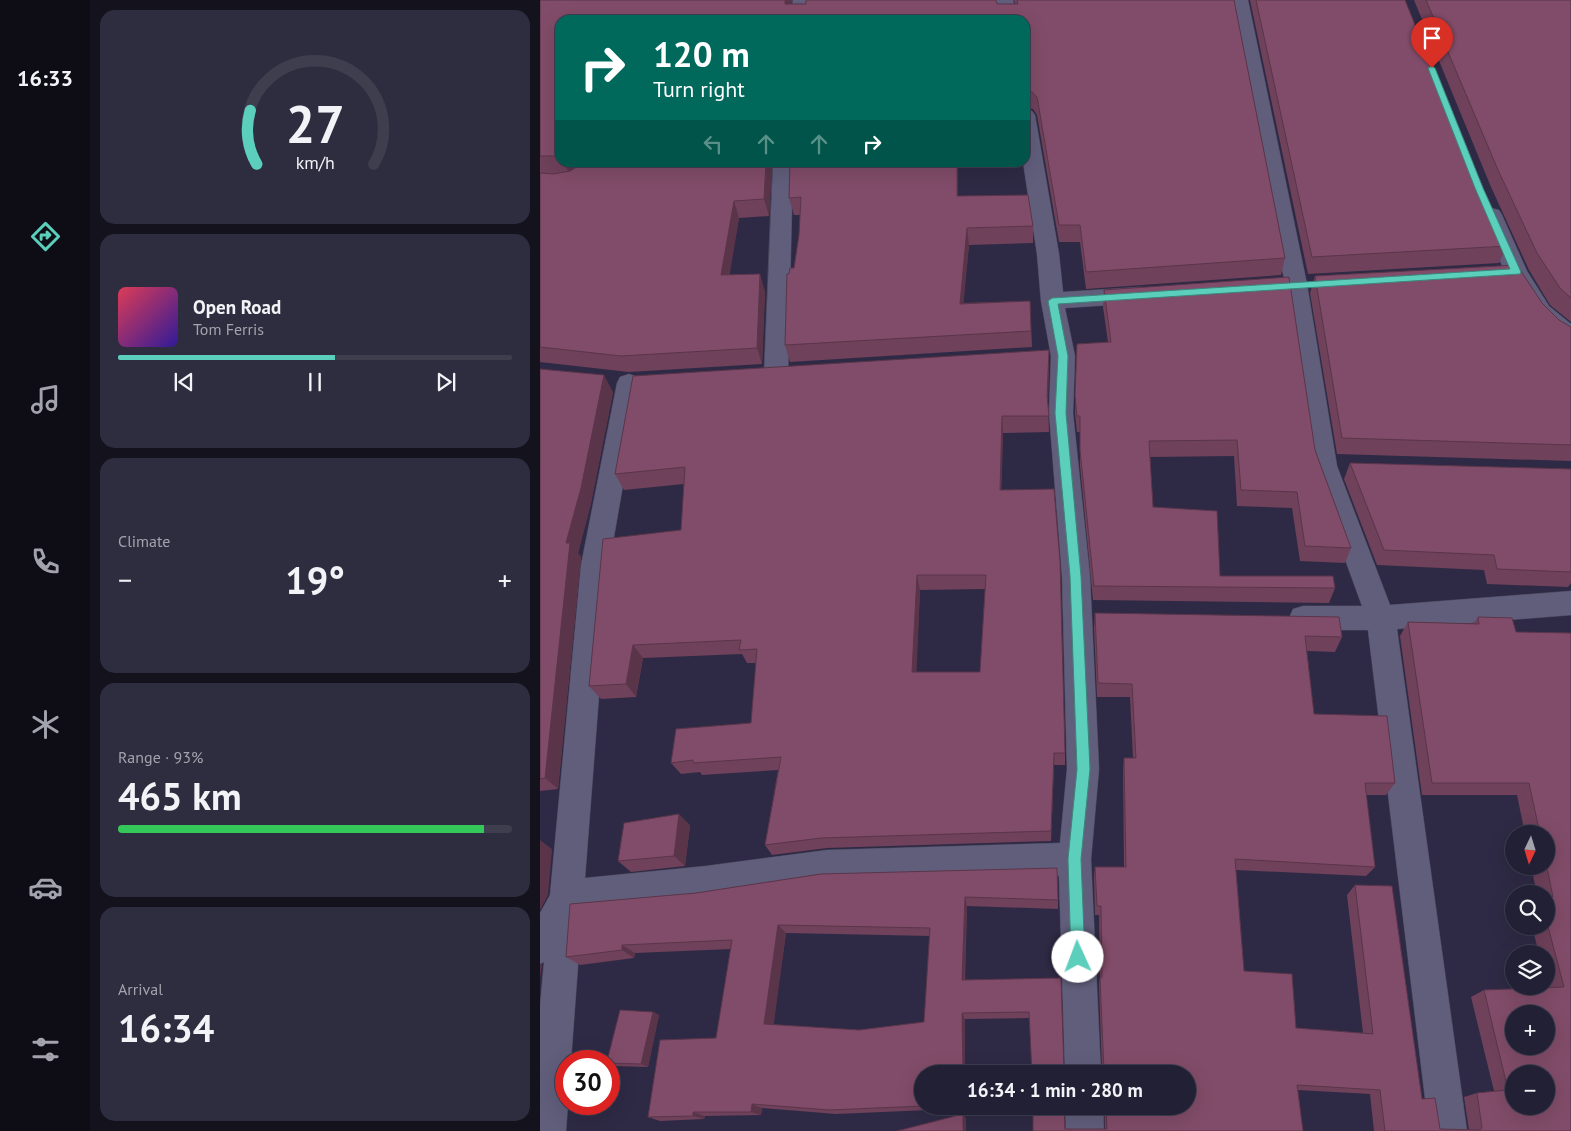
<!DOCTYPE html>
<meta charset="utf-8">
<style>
:root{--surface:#222034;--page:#2e2d40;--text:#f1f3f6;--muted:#a2a3ac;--line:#3f3e4f;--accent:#5bcebc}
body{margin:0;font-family:"PT Sans",sans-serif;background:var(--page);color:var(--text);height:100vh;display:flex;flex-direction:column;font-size:19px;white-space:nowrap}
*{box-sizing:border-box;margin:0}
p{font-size:16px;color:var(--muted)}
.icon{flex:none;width:28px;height:28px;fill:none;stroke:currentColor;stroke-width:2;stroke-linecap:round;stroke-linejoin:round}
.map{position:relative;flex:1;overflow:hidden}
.drawer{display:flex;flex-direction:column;gap:10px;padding:10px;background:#13121d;width:450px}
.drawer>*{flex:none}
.banner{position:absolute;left:15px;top:15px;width:475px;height:152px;border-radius:15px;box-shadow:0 5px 20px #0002,0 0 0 1px var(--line);background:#00695c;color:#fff;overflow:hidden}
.needle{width:32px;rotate:184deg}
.buttons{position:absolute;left:965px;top:825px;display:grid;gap:10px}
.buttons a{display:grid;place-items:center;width:50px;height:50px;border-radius:50%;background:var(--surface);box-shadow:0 5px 20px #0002,0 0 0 1px var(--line);font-size:25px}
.speed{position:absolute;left:15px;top:1050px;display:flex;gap:10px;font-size:25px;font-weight:700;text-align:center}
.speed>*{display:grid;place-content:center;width:65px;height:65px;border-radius:50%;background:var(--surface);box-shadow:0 5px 20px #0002,0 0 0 1px var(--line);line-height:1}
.speed .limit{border:8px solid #d22;background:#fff;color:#111}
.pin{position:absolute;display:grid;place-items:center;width:42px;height:42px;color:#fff;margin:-51px -21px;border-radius:50% 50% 50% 0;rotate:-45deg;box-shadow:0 0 5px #0007}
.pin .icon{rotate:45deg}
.me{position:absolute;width:55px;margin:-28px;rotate:358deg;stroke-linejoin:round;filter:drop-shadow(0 0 4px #0008)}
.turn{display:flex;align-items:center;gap:18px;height:105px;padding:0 15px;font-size:22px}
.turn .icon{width:65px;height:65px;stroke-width:2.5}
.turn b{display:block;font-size:35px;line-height:42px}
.lanes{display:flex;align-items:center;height:48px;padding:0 15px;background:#0003;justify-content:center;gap:25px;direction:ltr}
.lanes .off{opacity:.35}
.big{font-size:38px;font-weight:700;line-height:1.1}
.drawer .widget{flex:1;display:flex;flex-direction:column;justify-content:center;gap:8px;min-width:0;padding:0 18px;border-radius:15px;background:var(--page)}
.drawer .dial{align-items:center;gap:0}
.dial svg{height:130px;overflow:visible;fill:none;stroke:var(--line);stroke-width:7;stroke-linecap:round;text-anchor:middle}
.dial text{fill:var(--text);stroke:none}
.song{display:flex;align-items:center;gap:15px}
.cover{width:60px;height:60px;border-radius:8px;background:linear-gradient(135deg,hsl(350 70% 55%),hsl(250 70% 35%))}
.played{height:5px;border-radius:2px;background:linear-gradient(90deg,var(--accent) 55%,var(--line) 55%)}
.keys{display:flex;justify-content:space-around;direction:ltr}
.heat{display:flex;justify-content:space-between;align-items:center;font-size:28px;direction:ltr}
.charge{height:8px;border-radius:4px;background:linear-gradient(90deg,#34c759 93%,var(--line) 0)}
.trip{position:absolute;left:374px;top:1065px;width:282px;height:50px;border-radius:25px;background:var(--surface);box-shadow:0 5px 20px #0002,0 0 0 1px var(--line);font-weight:700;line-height:50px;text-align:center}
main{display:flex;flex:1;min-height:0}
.menu{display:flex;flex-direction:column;width:90px;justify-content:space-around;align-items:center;background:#0e0d15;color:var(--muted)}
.menu .icon{width:35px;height:35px}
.menu .selected{color:var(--accent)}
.menu b{font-size:22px;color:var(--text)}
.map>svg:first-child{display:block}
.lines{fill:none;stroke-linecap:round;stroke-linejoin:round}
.street-casing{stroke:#4b475d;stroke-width:1}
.street{fill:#615e7c;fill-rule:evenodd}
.wall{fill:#6f415a;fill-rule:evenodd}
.shaded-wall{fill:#5a354a}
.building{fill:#814c69;stroke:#5a354a;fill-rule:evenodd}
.route{fill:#5bcebc;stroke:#3b867a}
</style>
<main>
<nav class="menu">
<b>16:33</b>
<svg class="icon selected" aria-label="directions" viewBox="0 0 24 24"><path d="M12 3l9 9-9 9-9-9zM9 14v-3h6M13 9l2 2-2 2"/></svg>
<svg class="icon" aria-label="music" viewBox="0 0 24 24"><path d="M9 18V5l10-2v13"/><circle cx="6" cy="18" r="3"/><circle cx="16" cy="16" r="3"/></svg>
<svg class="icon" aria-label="phone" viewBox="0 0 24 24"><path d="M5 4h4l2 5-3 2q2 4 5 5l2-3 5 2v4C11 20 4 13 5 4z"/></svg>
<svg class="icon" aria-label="climate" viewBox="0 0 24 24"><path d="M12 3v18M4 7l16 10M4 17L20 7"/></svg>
<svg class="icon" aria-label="car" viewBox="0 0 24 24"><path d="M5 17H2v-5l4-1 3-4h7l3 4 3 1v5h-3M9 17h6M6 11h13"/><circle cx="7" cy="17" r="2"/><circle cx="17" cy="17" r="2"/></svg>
<svg class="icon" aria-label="filters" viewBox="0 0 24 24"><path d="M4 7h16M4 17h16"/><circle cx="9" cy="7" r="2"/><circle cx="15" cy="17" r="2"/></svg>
</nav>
<section class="drawer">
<div class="widget dial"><svg viewBox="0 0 100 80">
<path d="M14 69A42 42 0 1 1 86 69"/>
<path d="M14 69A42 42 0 0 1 10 36" stroke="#5bcebc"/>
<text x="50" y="56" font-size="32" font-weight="700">27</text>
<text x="50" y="72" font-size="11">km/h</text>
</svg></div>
<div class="widget">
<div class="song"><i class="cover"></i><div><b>Open Road</b><p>Tom Ferris</p></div></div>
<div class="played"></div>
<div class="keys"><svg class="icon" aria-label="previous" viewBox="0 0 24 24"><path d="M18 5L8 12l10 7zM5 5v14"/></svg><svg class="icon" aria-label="pause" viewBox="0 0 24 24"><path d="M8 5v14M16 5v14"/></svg><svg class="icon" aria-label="next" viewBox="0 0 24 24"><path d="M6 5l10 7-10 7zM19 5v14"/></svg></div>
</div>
<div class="widget"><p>Climate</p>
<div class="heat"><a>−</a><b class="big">19°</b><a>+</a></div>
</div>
<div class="widget"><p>Range · 93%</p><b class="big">465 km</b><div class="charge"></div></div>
<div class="widget"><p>Arrival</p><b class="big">16:34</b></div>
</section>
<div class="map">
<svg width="1031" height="1131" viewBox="0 0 1031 1131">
<rect width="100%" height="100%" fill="#2e2a45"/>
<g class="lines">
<g class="street-casing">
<path id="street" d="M253 0H271L268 20H250Z
M455 0H473L477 20H459Z
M690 0H708L767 284 797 466 850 605 1031 591V615L857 629 927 1131H889L828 630H763L753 627 749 618 753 609 763 606H822L771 466 745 284Z
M485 109 492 111 495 115 519 254 523 292 601 287 609 289 612 295 609 301 601 303 525 308 535 356 533 413 550 576 559 769 551 859 561 1074H525L519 876 287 882 166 900 42 911 31 1061H26V1104H28L26 1131H0V1006L4 962 0 964V913L10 895 41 565 77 383 80 377 89 374 98 377 101 383 69 565 45 878 166 866 287 850 520 843 527 769 522 576 509 413 511 356 501 301 497 254 483 162H485Z
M233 162H253L248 375 245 381 236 384 227 381 224 375Z
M951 208 959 210 962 215 987 271 1009 306 1031 324V345C986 332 957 255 940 215L943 210Z
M525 1106H563L564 1131H526Z"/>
</g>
<use href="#street" class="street"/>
</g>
<path class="wall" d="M0 0H252L251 4H475L474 0H694L745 258 741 275 546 289 540 242H519L497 115 493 109 485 108V20H20V162H40L34 169 232 162 229 216 199 218 189 274 225 291 222 364 89 372 0 362Z
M710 0H865L934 171 967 246 959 263 768 274Z
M874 0H1031V322L1010 305 989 270 951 187Z
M250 162H418V196L493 226V243L429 245 423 303 490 301 492 347 250 362 245 345 249 274 254 268 259 235 260 215H254L249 198Z
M775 276 1002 303 1019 320 1031 327V461L797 454 770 293Z
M564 290 775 450 811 548 805 563 760 561 752 508 697 506 694 456 610 457 613 507 680 576 795 588 789 603 553 600 540 466V432H537L535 413 537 344 568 342 563 307Z
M509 350 508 403 509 432 463 433 461 490 525 753V765H514L511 841 287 848 232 855 225 845 238 770 162 775 160 772 141 774 131 763 211 723 216 663H207L202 654 103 658 96 697 61 699 49 686 141 530 144 484 84 490 75 474ZM445 589 440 672H376L380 590Z
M0 369 73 392 51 503 38 553 41 557 18 789 0 791Z
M810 463 1031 469V583L1028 587 947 584 944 570 837 565 804 479Z
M555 613 802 637 795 652 767 651 774 714 855 783 846 795H826L835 867 826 876 696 870 704 971 756 1028 823 1033 807 895 815 885 882 1099 900 1129 929 1130 924 1097 937 1093 954 1091 931 997 944 990 1008 988 1006 982V954H999L992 926H1006V894H997L991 866H1006V834H985L977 795H882L860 636 868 622 933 624 938 617 976 632 1031 633V1131H834L830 1094 758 1090 763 1131 525 1129H565L564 1106H648L492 1074 490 1018 425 1019V1074H382L426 1106V1113H392L389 1110 296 1114 222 1108 221 1115 165 1116 164 1119 120 1121 108 1117 176 1038 191 949 95 953 94 958 40 965 26 957 156 893 281 874 518 900V909L427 906 425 980 521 978 524 1071H562L559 985 560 978 559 915H555L554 877 555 867H584L583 770 584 758H593L590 697H557L554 628ZM246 933 390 936 384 1022 319 1030 233 1025Z
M150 825 145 866 91 872 78 861Z
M113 1012 119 1015 108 1067 74 1066 69 1064Z"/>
<path class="shaded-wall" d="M245 0H252L249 20 245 4Z
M24 162H40L29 173Z
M226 162H232L229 216 224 199Z
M417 162H418V213L417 196Z
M194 201 199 218 187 291 181 275Z
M427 228 429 245 422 320 420 304Z
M220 274 225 291 222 364 217 348Z
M509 350V367L507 413V396Z
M64 375 73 392 51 503 38 553 41 557 18 789 5 778 26 543Z
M462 416 463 433 461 506 460 490Z
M377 575 380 590 376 685 372 672Z
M93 645 103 658 96 697 86 684Z
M514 753V765L511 841V831Z
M139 814 150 825 145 866 134 856Z
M0 840 12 849 8 895 0 910Z
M425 897 427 906 424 987 422 980Z
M238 925 246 933 233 1030 224 1024Z
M82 945 95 953 94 958 82 950Z
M0 964 2 965 0 978Z
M113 1012 119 1015 108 1067 101 1064Z
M422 1013 425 1019V1074H423Z
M212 1104 222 1108 221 1115 211 1112Z
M423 1106H426V1113L423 1109Z
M153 1112 165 1116 164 1119 153 1116Z
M423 1114 426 1118V1131H423Z"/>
<path class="building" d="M0 0H245V4H266V0H456L457 4H478L477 0H694L745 258 546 272 540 225H519L497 97 492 92 485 90V20H20V156H0Z
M716 0H865L934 171 967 246 772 257Z
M886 0H1031V298L1020 288 997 253 958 170Z
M45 162H226L224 199 194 201 181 275 220 274 217 348 81 356 0 347V173L13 174 30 171Z
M250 162H417V196L488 195 493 226 427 228 420 304 490 301 491 331 245 345 247 274H249L250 268H254L259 235 261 197 249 198Z
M977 265 1002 303 1019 320 1031 327V445L802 438 775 276Z
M749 277 775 450 811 548 765 546 757 492 701 490 697 440 609 441 613 507 677 511 680 576H793L795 588 554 586 540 450V416H537L535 396 537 344 571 342 564 290Z
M509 350 507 396 509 416H462L460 490 514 489 520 561 525 753H514L511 831 281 838 225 845 241 757 153 763V760L131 763 136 729 211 723 217 649 199 650 201 640 93 645 86 684 49 686 63 539 141 530 145 467 75 474 93 376ZM377 575H446L440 672H372Z
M0 369 64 375 41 488 26 543H30L5 778 0 779Z
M810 463 1031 469V572L957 569 954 555 844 550Z
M555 613 799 617 802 637 765 636 774 714 847 716 855 783H825L835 867 695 859 704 971 752 974 756 1028 833 1034 815 885 852 886 882 1099 895 1098 900 1129 940 1130 942 1128 937 1093 968 1090 944 990 1024 987 1006 919V897H1013L1006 863V834H1000L989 783H892L868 622 939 624 938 617 972 618 976 632 1031 633V1131H845L840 1090 757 1085 763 1131H493V1106H524L525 1129H567L566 1106H648V1074H492L489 1012 422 1013 423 1074H382V1106H383L289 1110 212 1104 211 1112H153V1116L108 1117 120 1040 176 1038 192 940 82 945V950L26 957 30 904 156 893 281 874 517 868 518 900 425 897 422 980 521 978 524 1071H564L560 978 562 977 561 906H557L555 867H586L584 758H596L592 684 558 683ZM238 925 390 928 384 1022 319 1030 224 1024ZM974 1014H1006V1046H974ZM974 1074H1006V1106H974Z
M139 814 134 856 78 861 84 823Z
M80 1010 113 1012 101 1064 69 1063V1061H67Z
M388 1106H423V1109L388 1110Z
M423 1114V1131H357Z"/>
<path class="route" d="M892 66 895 68 943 188 981 272 980 274 518 304 528 356 526 413 541 576 550 769 541 859 545 957 543 962 538 964 533 962 531 957 528 859 537 769 530 576 515 413 518 356 508 301 512 298 970 269 935 188 888 68Z"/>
</svg>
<div class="buttons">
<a><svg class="needle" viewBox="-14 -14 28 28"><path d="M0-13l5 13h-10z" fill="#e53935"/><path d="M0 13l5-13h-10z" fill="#a2a3ac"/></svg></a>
<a><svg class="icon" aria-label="search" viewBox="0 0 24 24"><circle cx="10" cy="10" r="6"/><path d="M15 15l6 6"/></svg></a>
<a><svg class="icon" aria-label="layers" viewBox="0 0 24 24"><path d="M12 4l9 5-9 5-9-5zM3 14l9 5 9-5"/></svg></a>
<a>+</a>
<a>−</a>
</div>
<div class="speed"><div class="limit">30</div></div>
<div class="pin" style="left:892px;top:68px;background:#d93025"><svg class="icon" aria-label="arrive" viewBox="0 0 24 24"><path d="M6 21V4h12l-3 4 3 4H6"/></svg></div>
<svg class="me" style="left:538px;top:957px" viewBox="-20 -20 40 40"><circle r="19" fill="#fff"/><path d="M0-13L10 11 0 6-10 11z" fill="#5bcebc"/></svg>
<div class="trip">16:34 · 1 min · 280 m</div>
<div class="banner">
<div class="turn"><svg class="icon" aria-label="right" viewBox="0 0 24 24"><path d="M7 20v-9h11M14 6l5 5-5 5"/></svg><div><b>120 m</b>Turn right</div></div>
<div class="lanes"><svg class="icon off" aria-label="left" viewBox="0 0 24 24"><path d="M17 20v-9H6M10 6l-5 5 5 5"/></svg><svg class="icon off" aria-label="ahead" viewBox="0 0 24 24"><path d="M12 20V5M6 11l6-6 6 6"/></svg><svg class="icon off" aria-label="ahead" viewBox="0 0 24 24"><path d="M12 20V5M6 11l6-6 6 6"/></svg><svg class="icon" aria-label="right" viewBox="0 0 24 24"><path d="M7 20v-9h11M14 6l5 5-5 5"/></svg></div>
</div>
</div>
</main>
